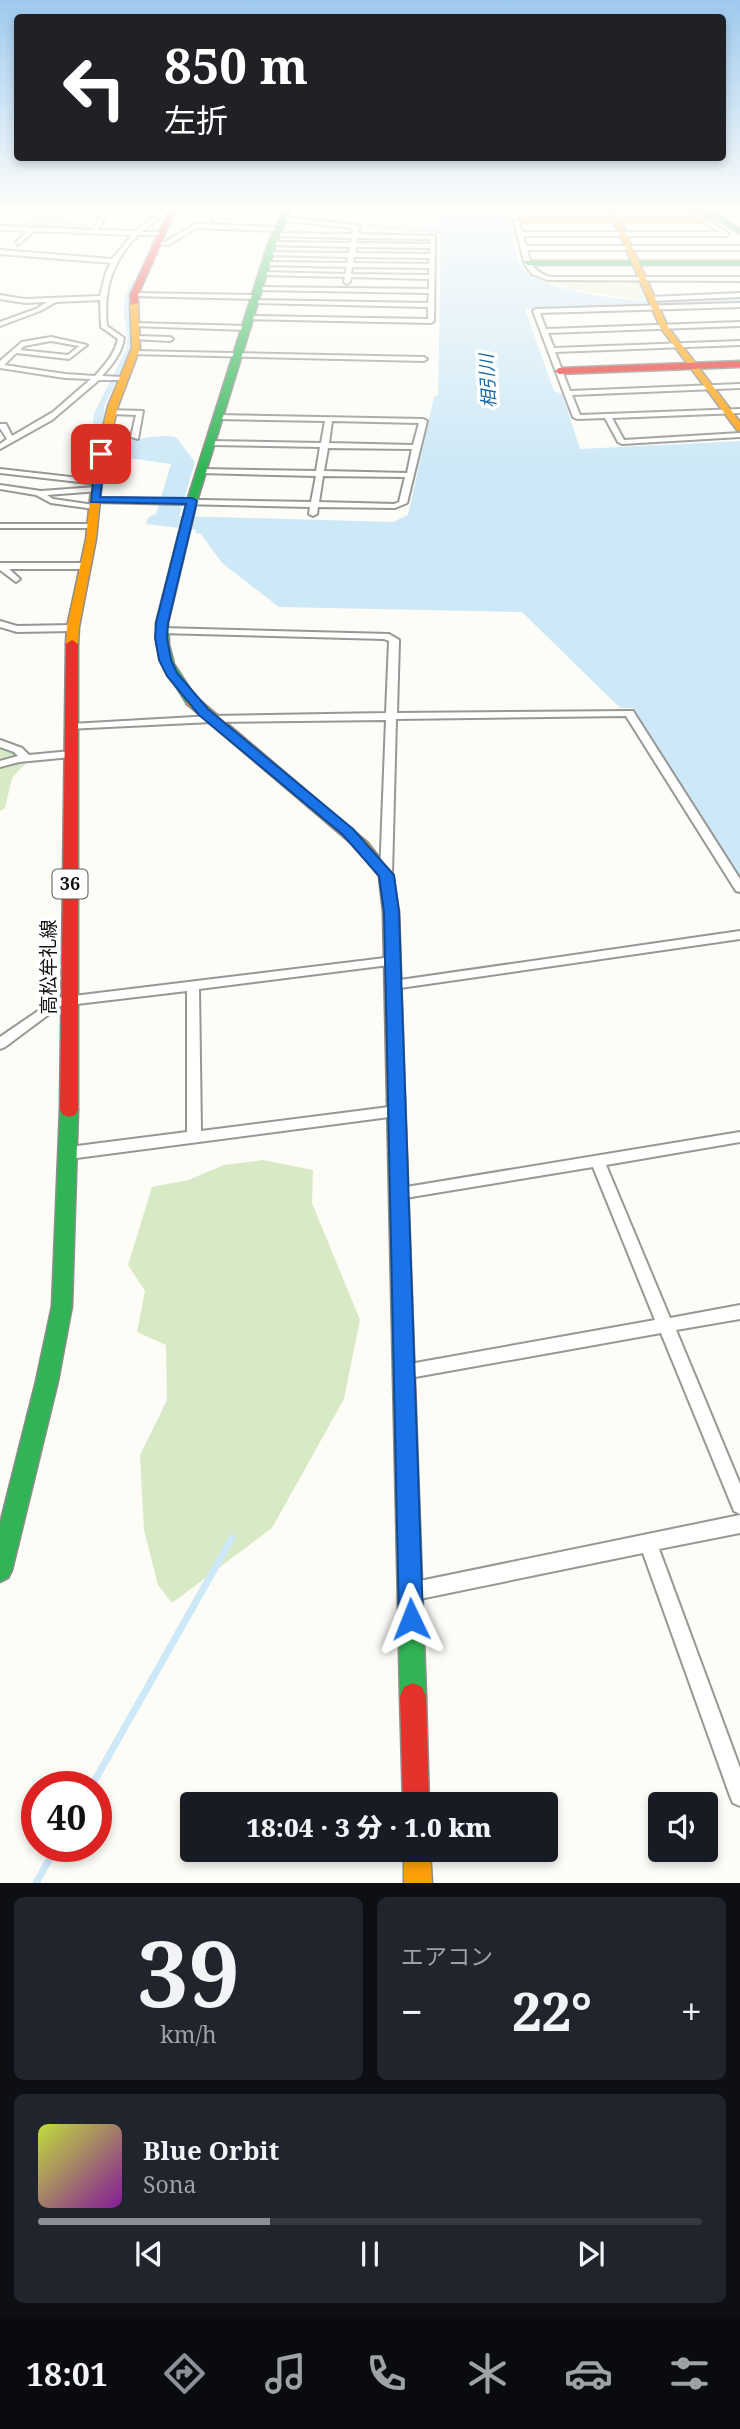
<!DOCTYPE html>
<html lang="ja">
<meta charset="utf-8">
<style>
:root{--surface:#171b24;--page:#20242c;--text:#f1f3f6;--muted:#9ea1a6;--line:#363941;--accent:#8c9099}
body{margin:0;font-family:"Noto Serif","Noto Sans JP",serif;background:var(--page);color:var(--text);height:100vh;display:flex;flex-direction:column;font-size:26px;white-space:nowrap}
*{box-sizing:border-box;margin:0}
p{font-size:23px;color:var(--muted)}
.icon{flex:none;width:38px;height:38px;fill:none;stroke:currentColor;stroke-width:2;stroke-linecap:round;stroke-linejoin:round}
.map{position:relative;height:1883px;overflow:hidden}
.sheet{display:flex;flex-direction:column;gap:14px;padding:14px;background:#0d0f14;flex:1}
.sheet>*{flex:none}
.guide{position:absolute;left:14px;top:14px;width:712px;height:147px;border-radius:7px;box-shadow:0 4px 10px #0003;background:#202124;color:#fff;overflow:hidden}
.tools{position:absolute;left:648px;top:1792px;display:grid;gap:14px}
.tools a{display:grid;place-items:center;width:70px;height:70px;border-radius:7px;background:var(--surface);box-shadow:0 4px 10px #0003;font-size:35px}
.speed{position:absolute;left:21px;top:1771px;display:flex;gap:14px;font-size:35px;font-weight:700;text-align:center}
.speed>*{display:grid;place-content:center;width:91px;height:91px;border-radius:50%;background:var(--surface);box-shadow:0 4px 10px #0003;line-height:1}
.speed .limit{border:10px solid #d22;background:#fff;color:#111}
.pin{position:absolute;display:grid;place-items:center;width:60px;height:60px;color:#fff;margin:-30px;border-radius:14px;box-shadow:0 4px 10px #0006}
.me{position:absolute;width:77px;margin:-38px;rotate:358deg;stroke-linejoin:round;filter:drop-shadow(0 0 5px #0008)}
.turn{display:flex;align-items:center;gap:24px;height:147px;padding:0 35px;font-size:32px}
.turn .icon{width:91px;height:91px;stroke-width:2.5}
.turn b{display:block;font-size:49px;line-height:60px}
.big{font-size:52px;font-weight:800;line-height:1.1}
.sheet .tile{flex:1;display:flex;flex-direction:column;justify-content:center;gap:10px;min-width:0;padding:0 24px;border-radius:10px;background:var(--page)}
.sheet .dial{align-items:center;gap:0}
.dial b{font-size:91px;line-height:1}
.song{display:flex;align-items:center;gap:21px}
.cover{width:84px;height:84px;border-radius:10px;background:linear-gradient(135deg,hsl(70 70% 55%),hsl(290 70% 35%))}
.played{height:7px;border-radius:4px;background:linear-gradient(90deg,var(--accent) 35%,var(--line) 35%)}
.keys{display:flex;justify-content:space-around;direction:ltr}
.heat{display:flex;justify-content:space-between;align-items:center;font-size:38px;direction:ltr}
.sheet .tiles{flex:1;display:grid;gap:14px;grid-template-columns:1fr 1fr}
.tile:last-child{grid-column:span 2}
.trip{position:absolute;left:180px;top:1792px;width:378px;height:70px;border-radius:7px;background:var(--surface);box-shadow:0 4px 10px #0003;font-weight:800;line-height:70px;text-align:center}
.tab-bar{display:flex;height:112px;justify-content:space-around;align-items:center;background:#090b0e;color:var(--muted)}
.tab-bar .icon{width:49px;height:49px}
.tab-bar .active{color:var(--accent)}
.tab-bar b{font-size:32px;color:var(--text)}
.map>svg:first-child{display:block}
.green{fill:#e7f3d7}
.forest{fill:#d8eac5}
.water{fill:#cde8f7}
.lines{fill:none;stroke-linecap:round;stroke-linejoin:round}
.stream{stroke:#cde8f7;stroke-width:7}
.street-casing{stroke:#979795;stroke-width:4}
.fast-casing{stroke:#8e8d8b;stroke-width:3}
.slow-casing{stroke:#8e8d8b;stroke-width:3}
.jam-casing{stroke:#8e8d8b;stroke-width:3}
.street{fill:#fffffe;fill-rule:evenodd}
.fast{fill:#30b455;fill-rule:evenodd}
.slow{fill:#ff9f0a;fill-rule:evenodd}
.jam{fill:#e5322d;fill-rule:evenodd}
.route{fill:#1a73e8;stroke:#114b97;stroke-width:2}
.labels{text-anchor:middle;stroke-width:7;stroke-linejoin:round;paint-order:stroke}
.far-water-label{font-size:18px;font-style:italic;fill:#1768a6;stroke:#fff}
.shield{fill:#fff;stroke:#585858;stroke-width:2}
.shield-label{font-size:18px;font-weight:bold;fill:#111}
.street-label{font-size:19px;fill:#111;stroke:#fff}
</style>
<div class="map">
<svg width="740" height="1883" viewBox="0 0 740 1883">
<rect width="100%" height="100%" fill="#fdfcf7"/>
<path class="green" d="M548 280H635L639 281 648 301 571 289Z"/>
<path class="forest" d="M50 220 86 223 90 229 0 227V223Z
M0 748 13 752 27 762 12 778 5 808 0 811Z
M263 1160 313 1170 312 1203 360 1320 344 1399 272 1528 172 1603 158 1585 144 1530 140 1455 167 1400 166 1345 137 1332 145 1291 128 1265 152 1187 188 1180 224 1165Z"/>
<path class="water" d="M213 207 418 229 439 226 442 207H507C511 223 513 256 523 269 541 290 620 300 648 301 678 301 709 298 740 296V303L525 309 554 391 562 394 580 449 740 441V880L633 708H621L617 705 522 612 279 607 222 563 201 534 195 533 196 530 146 524 149 517 156 514 171 464 108 455V451L91 443 94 413 126 350C132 322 114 314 132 280H136L133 344 104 407 105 424 101 438C125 447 151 432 176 437L195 462 179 516 393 522 408 515 434 397 438 395 441 234 230 213H214Z"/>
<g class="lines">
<path class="stream" d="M91 1787 232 1538
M36 1883 57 1846"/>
<g class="street-casing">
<path id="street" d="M0 207 58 213 63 209 106 207 109 209 98 230 135 231 166 207H173L141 232H160L162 235H138C112 261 103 290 107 326L124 338C122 353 112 365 102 376L123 377 126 379 125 380H99L52 420 0 449V444L7 439 0 428V424H6L12 436 53 412 91 379 65 378 0 368V361L22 342 51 337 87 345 69 359 16 353 4 365 65 374 95 376C105 364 115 354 118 339L101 327 100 300 56 302 40 311 0 326V322L36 309 47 302 25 303 0 299V295L25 299 100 296 106 272 111 263 0 254V250L112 259 132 235 34 231 18 245 16 242 28 231 0 230V226L93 230 103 211 64 213 59 217 0 211ZM51 341 79 346 68 355 20 350 24 346Z
M208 207H214L217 219 229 220V222L213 221Z
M390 207H424L421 209Z
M510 207H679L703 217 729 234 726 236H523L526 246H740V250H527C531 266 534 271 550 277H740V281L547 280 532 274 525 265ZM672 208 699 219 720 232H522L516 209Z
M281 217 356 225 359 227 358 234 435 236 434 321 431 323 248 319 250 316 428 319V307L252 303 254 300 428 303 429 293 256 290 258 287 429 289V279L351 277 350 282 347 284 344 282 345 277 260 275 262 272 345 274 347 267 263 265 265 262 347 263 348 257 267 255 269 252 349 253 350 247 270 245 272 242 351 243 352 238 273 236 275 233 352 234 353 228 279 220ZM357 238 430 239V244L356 243ZM356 247 430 248V254L355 253ZM354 257 430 258 429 264 353 263ZM352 267 429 268V275L351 274Z
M195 224 277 227 280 229 277 231 196 228 168 245 153 244 165 242Z
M134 293 255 295 258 297 255 299 132 296Z
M740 293V297L651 301 648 299 651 297Z
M740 303V307L540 313 546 329 740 322V326L548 333 554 348 740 341V345L555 352 570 391 740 384V388L572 395 580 415 740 409V413L612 418 624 440 740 433V437L622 444 618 442 605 418 577 419 573 417 533 311 536 309Z
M134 323 247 326 250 328 247 330 132 326Z
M136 336 170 337 173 339 170 341 134 339 133 338Z
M134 351 424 357 427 359 424 361 132 354 131 353Z
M108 410 143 411 138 439 131 437 136 415 111 414H108Z
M216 415 423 419 427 421 407 503 395 508 318 507 317 514 313 516 309 514 310 507 95 502 91 500 95 498 311 502 316 476 201 473 197 471 201 469 316 471 320 447 211 445 207 443 211 441 321 443 325 421 219 419H216ZM332 421 419 423 413 445 329 443ZM328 448 412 449 407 473 324 471ZM323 476 405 477 399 502 394 504 319 502Z
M0 469 97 480 101 482 97 484 0 473Z
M0 485 41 491 96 487H99V491L47 495 53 499 94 505 98 507 94 509 51 503 36 495 0 489Z
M0 524H92L96 526 92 528H0Z
M0 563H85L89 566 85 569H9L20 579 16 582 0 570Z
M0 621 17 626 73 625 78 628 73 631 17 632 0 627Z
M162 628 389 634 399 640 397 713 633 711 740 879V892L736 891 626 716 396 719 392 875 386 879 380 875 386 720 212 722 67 729V725L71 724 212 716 386 713 389 641 384 639 159 633V629Z
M0 740 22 748 29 755 71 751 76 754 71 757 19 762 0 767V761L18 756 14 752 0 747Z
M740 931V939L393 989 387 985 393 981Z
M393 957 399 961 397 964 199 989 201 1131 397 1106 402 1107 404 1111 402 1115 397 1116 69 1159 64 1157 62 1153 64 1149 69 1147 187 1132V991L60 1006 5 1047 0 1049V1037L57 998Z
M740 1132V1142L606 1165 670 1318 740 1305V1319L676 1330 740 1484V1514L734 1511 661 1333 404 1379 398 1377 396 1372 398 1367 404 1365 655 1320 593 1167 399 1199 394 1197 392 1193 394 1189Z
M740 1515V1533L659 1549 740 1768V1806L733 1803 730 1796 643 1553 410 1601 403 1599 401 1592 403 1585 410 1583Z"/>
</g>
<g class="fast-casing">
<path id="fast" d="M285 207H291L276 244 197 501 168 623 169 645 174 664 198 701 192 705 187 704 162 664 157 645 156 623 187 501 268 244Z
M684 207C703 207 724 218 740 229V234L723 223Z
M524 261H740V265H527Z
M396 1093 402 1095 405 1100 426 1696 422 1705 413 1709 404 1705 400 1696 387 1100 390 1095Z
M69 1103 75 1105 78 1110 72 1306 58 1381 12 1570 8 1578 0 1582V1524L36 1381 52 1306 60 1110 63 1105Z"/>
</g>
<g class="slow-casing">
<path id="slow" d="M608 207H614L619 218H704L707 220 704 222H621L668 327 740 422V431L737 430 660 327 614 222H516L513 220 516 218H612Z
M134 301 138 303 140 348 118 406 103 470 96 539 79 627 78 644 72 648 66 644 67 627 86 539 93 470 108 406 132 348 130 303Z
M192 697 197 698 368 843 393 875 399 912 405 1100 402 1105H390L387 1100 383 912 379 876 358 849 187 704 186 701Z
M404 1850H430L432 1883H404Z"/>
</g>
<g class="jam-casing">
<path id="jam" d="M171 207H177L138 295V303L131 305 130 295Z
M740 361V367L559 374 555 371 559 368Z
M72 640 78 644V1110L75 1115 69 1117 63 1115 60 1110 66 644Z
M413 1683 422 1687 426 1696 429 1804H403L400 1696 404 1687Z"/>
</g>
<use href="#street" class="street"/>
<use href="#fast" class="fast"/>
<use href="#slow" class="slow"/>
<use href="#jam" class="jam"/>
</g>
<linearGradient id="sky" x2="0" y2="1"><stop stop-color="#9dc9ee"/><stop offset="0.44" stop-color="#fefefb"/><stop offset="1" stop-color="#fefefb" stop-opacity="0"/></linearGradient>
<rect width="740" height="471" fill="url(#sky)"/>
<path class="route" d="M101 452 106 454 100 497 192 498 197 501 168 623 167 638 171 660 177 673 208 709 353 829 394 875 399 912 423 1619 419 1628 411 1631 402 1628 399 1619 384 912 379 876 343 835 199 715 167 676 159 660 155 638 156 623 186 504 91 502 96 454Z"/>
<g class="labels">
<g class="far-water-label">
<text transform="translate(488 381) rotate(-93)" y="6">相引川</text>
</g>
<rect class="shield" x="52.5" y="869.5" width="35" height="29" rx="5"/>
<g class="shield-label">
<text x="70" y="890">36</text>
</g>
<g class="street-label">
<text transform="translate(48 967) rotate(-90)" y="7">高松牟礼線</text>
</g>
</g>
</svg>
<div class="tools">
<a><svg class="icon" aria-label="sound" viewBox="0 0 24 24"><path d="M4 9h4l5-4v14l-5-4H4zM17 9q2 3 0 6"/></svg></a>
</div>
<div class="speed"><div class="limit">40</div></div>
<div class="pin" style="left:101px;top:454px;background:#d93025"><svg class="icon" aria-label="arrive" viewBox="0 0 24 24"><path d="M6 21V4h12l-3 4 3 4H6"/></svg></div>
<svg class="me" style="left:411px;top:1619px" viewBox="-20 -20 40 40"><path d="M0-17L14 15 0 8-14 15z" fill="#1a73e8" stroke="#fff" stroke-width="4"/></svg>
<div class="trip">18:04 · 3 分 · 1.0 km</div>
<div class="guide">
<div class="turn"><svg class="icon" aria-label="left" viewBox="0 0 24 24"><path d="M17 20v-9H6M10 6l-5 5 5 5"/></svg><div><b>850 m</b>左折</div></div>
</div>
</div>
<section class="sheet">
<div class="tiles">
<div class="tile dial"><b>39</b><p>km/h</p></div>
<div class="tile"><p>エアコン</p>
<div class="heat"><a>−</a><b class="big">22°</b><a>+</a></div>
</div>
<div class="tile">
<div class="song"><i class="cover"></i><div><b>Blue Orbit</b><p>Sona</p></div></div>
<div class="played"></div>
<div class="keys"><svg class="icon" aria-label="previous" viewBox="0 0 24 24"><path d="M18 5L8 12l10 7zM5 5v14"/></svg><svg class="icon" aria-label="pause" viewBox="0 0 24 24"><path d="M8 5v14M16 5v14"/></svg><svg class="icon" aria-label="next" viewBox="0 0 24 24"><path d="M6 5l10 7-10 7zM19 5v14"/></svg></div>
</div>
</div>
</section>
<nav class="tab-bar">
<b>18:01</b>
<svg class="icon active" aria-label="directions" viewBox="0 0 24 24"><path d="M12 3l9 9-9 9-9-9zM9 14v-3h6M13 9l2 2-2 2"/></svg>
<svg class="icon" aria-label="music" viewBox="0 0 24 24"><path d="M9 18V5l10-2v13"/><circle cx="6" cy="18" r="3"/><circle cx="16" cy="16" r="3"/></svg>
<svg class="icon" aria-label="phone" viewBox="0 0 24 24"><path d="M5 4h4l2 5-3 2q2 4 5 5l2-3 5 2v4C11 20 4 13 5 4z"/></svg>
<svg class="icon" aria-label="climate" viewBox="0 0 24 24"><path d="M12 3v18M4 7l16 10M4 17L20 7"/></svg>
<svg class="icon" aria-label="car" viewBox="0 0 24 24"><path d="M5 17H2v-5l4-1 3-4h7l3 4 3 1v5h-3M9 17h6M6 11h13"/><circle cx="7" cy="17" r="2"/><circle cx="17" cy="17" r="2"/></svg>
<svg class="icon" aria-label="filters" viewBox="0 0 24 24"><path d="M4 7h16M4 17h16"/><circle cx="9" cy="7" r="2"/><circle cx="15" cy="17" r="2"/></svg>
</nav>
